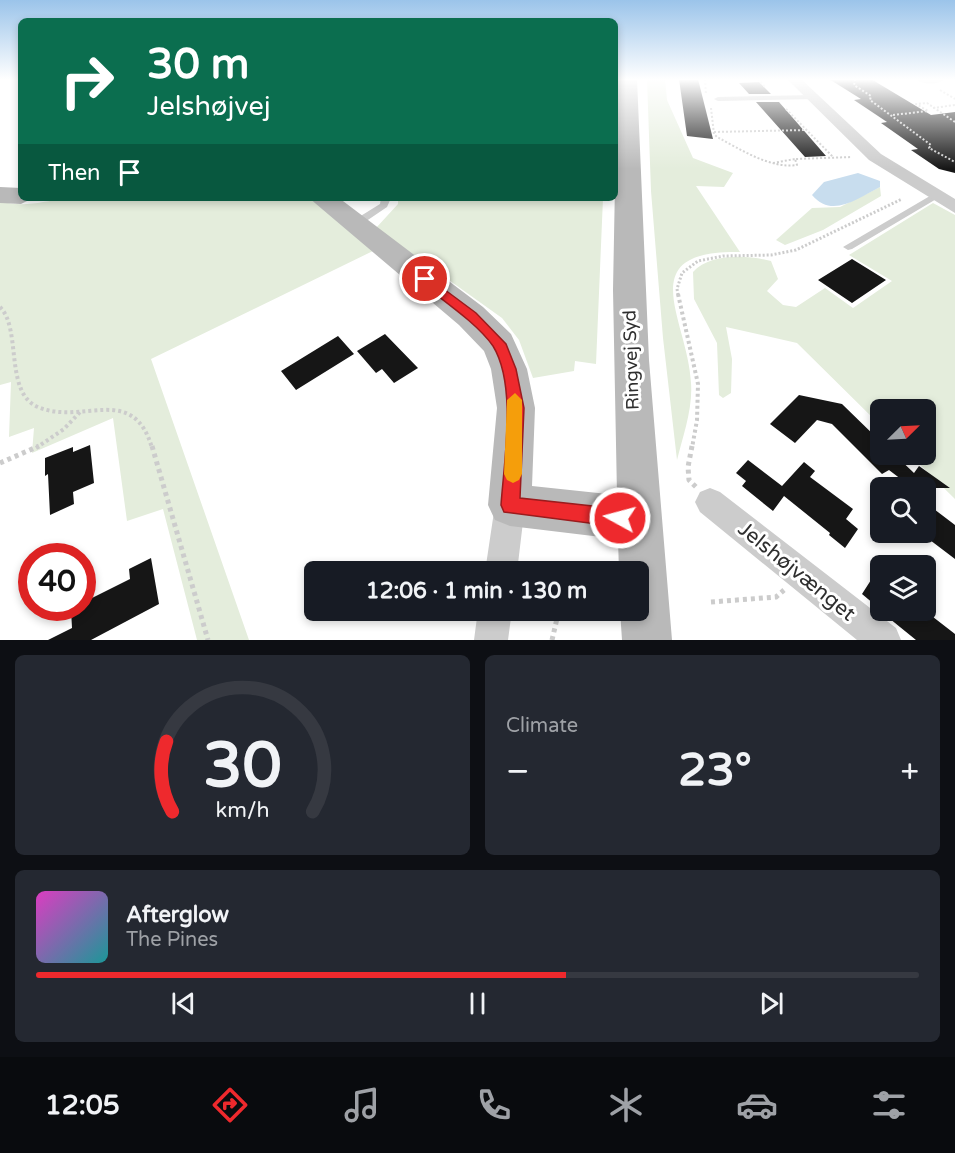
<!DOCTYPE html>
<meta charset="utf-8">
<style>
:root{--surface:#171b24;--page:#242831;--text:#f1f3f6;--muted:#9ea1a6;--line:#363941;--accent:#ee292d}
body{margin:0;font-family:"Varela Round",sans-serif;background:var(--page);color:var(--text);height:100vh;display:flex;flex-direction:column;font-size:22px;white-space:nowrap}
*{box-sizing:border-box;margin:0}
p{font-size:20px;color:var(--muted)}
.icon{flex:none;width:33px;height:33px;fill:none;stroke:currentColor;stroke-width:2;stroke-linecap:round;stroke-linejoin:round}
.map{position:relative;height:640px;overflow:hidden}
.sheet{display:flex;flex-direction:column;gap:15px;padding:15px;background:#0d0f14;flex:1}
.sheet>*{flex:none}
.top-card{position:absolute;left:18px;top:18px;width:600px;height:183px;border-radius:9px;box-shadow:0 3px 9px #0003;background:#0b6e4f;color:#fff;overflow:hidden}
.needle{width:39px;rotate:66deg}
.buttons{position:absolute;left:870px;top:399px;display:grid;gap:12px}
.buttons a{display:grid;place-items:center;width:66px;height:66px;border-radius:9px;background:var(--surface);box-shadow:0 3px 9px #0003;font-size:30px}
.speed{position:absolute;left:18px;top:543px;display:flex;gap:12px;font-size:30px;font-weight:700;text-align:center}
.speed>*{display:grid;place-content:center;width:78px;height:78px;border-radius:50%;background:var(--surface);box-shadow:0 3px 9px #0003;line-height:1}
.speed .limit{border:9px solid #d22;background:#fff;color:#111}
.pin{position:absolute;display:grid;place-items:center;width:51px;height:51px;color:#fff;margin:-26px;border:3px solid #fff;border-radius:50%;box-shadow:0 2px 6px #0007}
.me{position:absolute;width:66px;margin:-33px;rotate:277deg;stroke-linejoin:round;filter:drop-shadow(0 0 4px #0008)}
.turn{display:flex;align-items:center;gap:21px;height:126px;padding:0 30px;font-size:27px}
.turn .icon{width:78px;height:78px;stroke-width:2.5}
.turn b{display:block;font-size:42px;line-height:51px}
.then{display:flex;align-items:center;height:57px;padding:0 30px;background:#0003;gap:12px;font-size:22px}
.big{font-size:45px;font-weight:800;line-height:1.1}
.sheet .widget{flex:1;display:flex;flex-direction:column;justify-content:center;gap:9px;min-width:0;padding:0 21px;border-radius:9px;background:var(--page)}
.sheet .dial{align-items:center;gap:0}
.dial svg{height:156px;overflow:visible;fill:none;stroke:var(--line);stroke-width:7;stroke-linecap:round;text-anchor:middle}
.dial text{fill:var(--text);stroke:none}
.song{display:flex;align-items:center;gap:18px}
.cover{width:72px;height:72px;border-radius:9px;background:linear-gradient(135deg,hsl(310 70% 55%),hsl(180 70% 35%))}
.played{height:6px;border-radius:3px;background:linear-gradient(90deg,var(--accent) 60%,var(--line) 60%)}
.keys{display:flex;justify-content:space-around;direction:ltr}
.heat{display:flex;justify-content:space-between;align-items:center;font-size:33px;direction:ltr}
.sheet .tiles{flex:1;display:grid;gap:15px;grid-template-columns:1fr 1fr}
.widget:last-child{grid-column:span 2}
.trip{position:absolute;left:304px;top:561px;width:345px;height:60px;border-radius:9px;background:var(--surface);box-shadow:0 3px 9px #0003;font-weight:800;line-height:60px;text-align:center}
.tab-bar{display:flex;height:96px;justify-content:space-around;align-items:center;background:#090b0e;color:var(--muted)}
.tab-bar .icon{width:42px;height:42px}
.tab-bar .on{color:var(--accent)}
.tab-bar b{font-size:27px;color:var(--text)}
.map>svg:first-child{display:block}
.green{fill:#e4eddc}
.water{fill:#c8ddee}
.building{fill:#161616}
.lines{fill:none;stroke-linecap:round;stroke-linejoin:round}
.path-far3{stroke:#ccc;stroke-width:2;stroke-dasharray:2 2;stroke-linecap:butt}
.path-far2{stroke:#ccc;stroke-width:3;stroke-dasharray:2 2;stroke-linecap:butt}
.path-far1{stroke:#ccc;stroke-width:4;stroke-dasharray:3 3;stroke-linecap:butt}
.path{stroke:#ccc;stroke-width:5;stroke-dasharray:4 4;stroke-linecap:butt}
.lane{fill:#ccc;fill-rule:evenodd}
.street{fill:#ccc;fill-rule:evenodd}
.secondary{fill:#b9b9b9;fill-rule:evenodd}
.route{fill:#ee292d;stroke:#9b1b1d;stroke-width:1.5}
.slow{fill:#f59e0b}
.labels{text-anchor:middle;stroke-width:6;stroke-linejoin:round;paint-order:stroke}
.street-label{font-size:18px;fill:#2f2f2f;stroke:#fff}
.near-street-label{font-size:21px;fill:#2f2f2f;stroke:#fff}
</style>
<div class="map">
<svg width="955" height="640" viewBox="0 0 955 640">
<rect width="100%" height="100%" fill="#fff"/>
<path class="green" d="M647 79H665L667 100 693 158 733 173 724 187 696 186 740 252C630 250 688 319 691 383 693 408 683 436 677 460L663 338 651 191Z
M880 187 881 196 823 230 785 245 776 240 812 208 840 207Z
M65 198H309L375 250 151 359 249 640H197L163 509 127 521 113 418 32 453 34 428 9 437 11 382 0 385V201C22 208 43 202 65 198Z
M398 198H603L596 364 575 361 574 371 533 378 519 340 502 318 376 228 398 204Z
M933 203 955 215V499L910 455 926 454V410H880V425L797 343 726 327 732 359 731 393 723 398 719 395 717 343 694 299 693 272C710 253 748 255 771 261L778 279 767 291 783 305 796 307 825 288 853 308 892 281 849 255Z"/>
<path class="water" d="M858 173 880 181V187C858 198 832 219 812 195L824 182Z"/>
<path class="building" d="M679 79H698L713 139 687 136Z
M829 79H871L931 115 955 112V173L939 169 911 150 918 149 881 123 887 122 854 100 861 99Z
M759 82 771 94H749L739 83Z
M756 102H779L826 156 805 157Z
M852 259 886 280 852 303 818 280Z
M385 334 418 368 394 383 382 369 376 373 357 351Z
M338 336 354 354 296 390 281 371Z
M799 395 842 404 880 441V454H894L914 473 919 466 950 488H928L926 490V488H903L906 483 889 470 882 474 832 424 817 420 795 443 770 424Z
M90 445 94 483 73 492 74 504 50 515 48 474 45 476V458L73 447V452Z
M748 460 782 486 804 462 815 471 810 477 853 509 846 519 858 529 845 548 829 535 830 533 784 496 773 511 742 486 746 481 736 473Z
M926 503 955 525V559L926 537Z
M151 558 159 604 91 640H48L72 628 71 609 82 608V603L130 579 129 569Z
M880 566V609L862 594Z
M879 610H924L955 634V640H916Z"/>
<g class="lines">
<path class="path-far3" d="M705 79 706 95
M758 79 766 88
M860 79 855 80 854 85 871 96 870 100 931 145 929 148 955 162
M940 90 955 99
M711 108 714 134 717 137C740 149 770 169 797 165L795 159 852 157
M933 108 955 105
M786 109 833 157
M893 115 928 111 916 104 927 103 955 122
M714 132 806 130
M773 163 795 159"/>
<path class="path-far2" d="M678 295 677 289 682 273 698 261 723 256 771 255 796 250 902 199"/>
<path class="path-far1" d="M678 294 698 384 697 420 692 448
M0 307C22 329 4 393 38 407 82 426 133 382 152 448
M36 448 64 429 81 411"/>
<path class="path" d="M152 446 208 640
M692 446 688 467 689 480 696 487
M0 463 39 446
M711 602 776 597 784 590
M552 640 559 610"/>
<path class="lane" d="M812 95 816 97 815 99 718 101 714 99 718 97Z
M935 193 938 194V198L852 249 848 250 843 247Z
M381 198H391L387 207 359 226H351V222L380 204Z"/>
<path class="street" d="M787 79H801L881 154 955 199V213L869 160Z
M916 79H945C939 85 922 85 916 79Z
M710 488 720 492 896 628 901 640H857L700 512 695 502 700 492Z
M510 490 520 495 525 505 517 572H485L495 505 500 495Z
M478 610H512L508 640H474Z"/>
<path class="secondary" d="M617 79H637L649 360 672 640H622L620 610H639V572H619L618 539 510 526 495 520 488 505 497 408 491 369 484 351 459 325 309 198H339L483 307 511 334 527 369 535 408 532 486 617 495 613 290Z
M0 187 21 188V198H33L21 204 0 203Z"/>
</g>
<linearGradient id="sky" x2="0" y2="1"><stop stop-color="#9bc4ea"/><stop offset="0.47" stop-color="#fff"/><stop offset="1" stop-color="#fff" stop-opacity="0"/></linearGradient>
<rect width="955" height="169" fill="url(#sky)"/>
<path class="route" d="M425 275 476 313 506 344 516 369 524 408 520 498 620 509 627 512 629 518 627 525 620 527 504 512 501 505C504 461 517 385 493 346 477 323 442 300 420 282L418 279Z"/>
<path class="slow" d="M515 393 522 400V474L519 480 513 483 507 480 504 474 507 400Z"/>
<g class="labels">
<g class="street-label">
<text transform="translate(631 360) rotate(-92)" y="6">Ringvej Syd</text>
</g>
<g class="near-street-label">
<text transform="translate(797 571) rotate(39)" y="7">Jelshøjvænget</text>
</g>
</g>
</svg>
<div class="buttons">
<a><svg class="needle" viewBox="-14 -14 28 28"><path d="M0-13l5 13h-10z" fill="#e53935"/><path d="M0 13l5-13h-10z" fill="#9ea1a6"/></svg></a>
<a><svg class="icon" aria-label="search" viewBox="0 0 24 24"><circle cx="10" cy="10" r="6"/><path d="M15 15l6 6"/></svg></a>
<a><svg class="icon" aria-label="layers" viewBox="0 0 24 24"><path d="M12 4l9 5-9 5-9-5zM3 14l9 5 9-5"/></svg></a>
</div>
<div class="speed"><div class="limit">40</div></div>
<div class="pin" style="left:425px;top:279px;background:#d93025"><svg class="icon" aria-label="arrive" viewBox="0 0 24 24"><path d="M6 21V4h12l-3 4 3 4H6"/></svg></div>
<svg class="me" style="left:620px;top:518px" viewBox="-20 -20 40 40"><circle r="17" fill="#ee292d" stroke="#fff" stroke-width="3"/><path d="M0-11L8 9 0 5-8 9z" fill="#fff"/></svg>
<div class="trip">12:06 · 1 min · 130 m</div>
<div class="top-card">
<div class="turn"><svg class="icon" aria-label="right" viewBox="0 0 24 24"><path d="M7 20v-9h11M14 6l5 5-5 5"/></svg><div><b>30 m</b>Jelshøjvej</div></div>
<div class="then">Then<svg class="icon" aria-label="arrive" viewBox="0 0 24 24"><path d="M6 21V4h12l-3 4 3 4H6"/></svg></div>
</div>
</div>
<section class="sheet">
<div class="tiles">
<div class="widget dial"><svg viewBox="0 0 100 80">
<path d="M14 69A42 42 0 1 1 86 69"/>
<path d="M14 69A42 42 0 0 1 11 33" stroke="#ee292d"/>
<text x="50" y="56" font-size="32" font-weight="700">30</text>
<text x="50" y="72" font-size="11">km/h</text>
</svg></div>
<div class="widget"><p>Climate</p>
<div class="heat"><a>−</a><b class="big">23°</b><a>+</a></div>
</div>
<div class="widget">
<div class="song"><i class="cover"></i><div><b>Afterglow</b><p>The Pines</p></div></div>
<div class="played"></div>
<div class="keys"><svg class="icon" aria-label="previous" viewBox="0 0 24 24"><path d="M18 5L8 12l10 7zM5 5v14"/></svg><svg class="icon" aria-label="pause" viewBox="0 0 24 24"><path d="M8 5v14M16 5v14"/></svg><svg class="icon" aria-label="next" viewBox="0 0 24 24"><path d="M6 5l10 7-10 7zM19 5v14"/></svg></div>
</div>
</div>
</section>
<nav class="tab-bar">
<b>12:05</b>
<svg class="icon on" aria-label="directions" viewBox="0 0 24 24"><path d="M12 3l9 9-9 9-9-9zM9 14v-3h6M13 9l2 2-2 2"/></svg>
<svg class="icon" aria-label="music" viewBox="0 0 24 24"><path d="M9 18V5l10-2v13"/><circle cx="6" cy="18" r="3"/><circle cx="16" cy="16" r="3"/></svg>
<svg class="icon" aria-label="phone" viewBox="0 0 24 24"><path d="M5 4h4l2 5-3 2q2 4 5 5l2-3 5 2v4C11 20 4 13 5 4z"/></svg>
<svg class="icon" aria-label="climate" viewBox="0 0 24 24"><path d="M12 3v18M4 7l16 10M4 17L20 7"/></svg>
<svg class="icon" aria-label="car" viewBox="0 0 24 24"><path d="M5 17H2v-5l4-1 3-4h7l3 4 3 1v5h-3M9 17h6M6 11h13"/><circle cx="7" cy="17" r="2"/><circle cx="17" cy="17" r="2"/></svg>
<svg class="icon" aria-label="filters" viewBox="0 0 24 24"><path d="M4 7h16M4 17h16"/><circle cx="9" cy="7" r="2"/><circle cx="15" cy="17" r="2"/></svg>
</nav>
